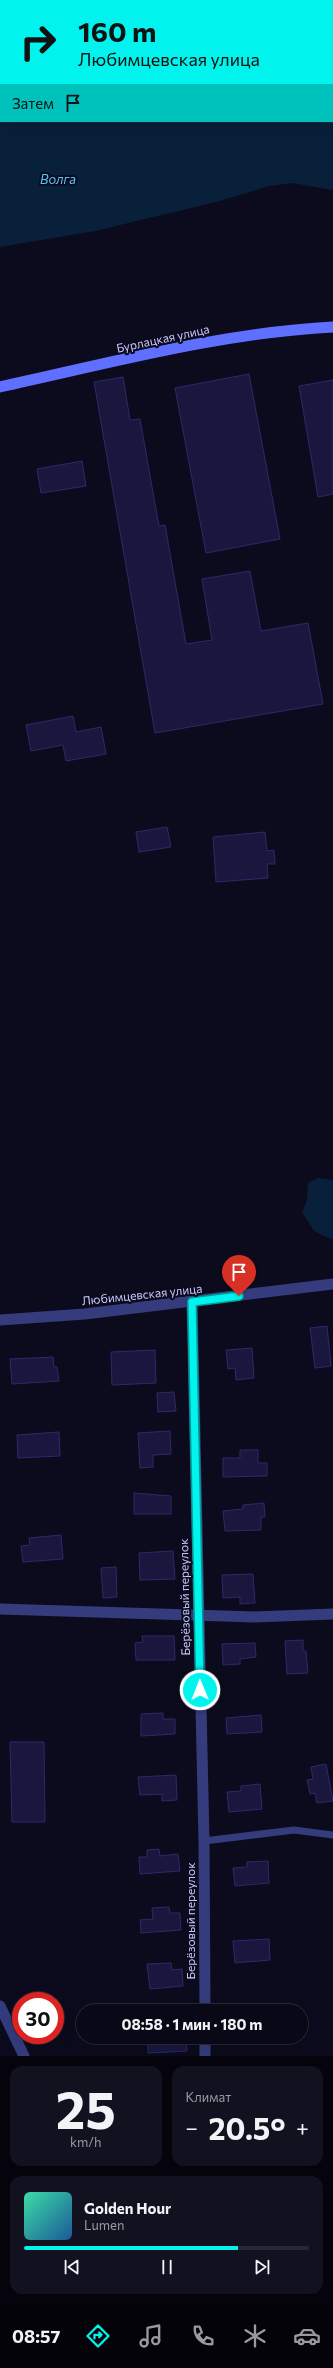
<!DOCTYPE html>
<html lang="ru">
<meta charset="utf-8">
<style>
:root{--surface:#090816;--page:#12111f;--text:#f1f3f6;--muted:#999aa1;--line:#292935;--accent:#00f3ec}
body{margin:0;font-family:Commissioner,sans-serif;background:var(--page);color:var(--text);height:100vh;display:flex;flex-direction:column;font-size:15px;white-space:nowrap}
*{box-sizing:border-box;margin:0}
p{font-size:13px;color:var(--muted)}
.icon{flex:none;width:22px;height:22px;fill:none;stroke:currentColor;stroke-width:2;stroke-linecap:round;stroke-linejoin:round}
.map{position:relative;height:2056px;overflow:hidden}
.sheet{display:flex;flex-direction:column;gap:10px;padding:10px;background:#05040c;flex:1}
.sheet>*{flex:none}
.top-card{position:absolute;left:0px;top:0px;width:333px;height:122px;box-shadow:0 4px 16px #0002,0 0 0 1px var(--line);background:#00f3ec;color:#111;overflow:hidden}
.speed{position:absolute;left:12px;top:1992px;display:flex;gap:8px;font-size:20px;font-weight:700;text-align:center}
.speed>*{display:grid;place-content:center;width:52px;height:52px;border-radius:50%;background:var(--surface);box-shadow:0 4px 16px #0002,0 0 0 1px var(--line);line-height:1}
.speed .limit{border:6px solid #d22;background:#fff;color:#111}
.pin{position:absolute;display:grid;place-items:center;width:34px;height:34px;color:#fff;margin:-41px -17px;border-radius:50% 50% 50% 0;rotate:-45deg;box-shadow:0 0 4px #0007}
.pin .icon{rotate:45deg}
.me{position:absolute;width:44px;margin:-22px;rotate:359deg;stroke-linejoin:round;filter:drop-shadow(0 0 3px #0008)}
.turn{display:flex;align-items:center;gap:14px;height:84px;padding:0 12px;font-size:18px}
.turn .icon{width:52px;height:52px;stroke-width:2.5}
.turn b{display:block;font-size:28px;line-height:34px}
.then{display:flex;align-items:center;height:38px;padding:0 12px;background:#0003;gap:8px;font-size:15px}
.big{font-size:30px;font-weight:700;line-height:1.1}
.sheet .tile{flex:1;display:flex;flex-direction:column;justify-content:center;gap:6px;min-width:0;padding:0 14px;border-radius:12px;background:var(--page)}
.sheet .dial{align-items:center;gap:0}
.dial b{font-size:52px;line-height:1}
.song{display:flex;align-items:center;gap:12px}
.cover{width:48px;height:48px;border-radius:6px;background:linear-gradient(135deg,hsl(160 70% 55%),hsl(210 70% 35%))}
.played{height:4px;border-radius:2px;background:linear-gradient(90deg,var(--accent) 75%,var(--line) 75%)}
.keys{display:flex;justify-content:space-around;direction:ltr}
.heat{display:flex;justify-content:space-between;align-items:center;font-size:22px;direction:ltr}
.sheet .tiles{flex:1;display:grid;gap:10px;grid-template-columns:1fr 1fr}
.tile:last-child{grid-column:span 2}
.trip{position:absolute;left:76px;top:2004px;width:232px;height:40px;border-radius:20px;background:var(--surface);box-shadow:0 4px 16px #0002,0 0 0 1px var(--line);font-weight:700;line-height:40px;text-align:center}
.dock{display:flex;height:64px;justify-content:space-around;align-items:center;background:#040309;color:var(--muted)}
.dock .icon{width:28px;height:28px}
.dock .current{color:var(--accent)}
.dock b{font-size:18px;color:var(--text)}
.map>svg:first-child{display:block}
.water{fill:#08203a;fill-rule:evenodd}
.building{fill:#1a173f;stroke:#2d296b}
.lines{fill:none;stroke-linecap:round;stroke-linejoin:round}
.service{stroke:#353c7d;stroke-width:7}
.minor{stroke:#353c7d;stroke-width:11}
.secondary{stroke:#5f6fff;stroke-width:11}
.route-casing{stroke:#009e99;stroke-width:10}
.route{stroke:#00f3ec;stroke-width:7}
.labels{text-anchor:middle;stroke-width:4;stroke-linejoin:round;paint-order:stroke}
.street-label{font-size:12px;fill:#c8c9ff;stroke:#0c0b1d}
.water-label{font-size:13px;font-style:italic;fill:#56c6ff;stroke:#0c0b1d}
</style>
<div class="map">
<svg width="333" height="2056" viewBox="0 0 333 2056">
<rect width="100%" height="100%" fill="#0c0b1d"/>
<path class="water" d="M0 0H333V190L292 183 269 186 216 202 95 231 0 247ZM1 1H332V121H1Z
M318 1178 333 1180V1240L314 1231 302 1212 307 1201 308 1183Z"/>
<path class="building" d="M249 374 280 539 206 553 175 388Z
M123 377 130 420 140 419 159 526 165 525 186 644 212 640 202 579 250 571 261 631 308 623 323 704 155 733 94 382Z
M333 380V494L318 497 299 386Z
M82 461 86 486 41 493 37 469Z
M73 716 76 732 101 727 106 754 66 761 63 745 31 751 26 725Z
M167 827 171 847 139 852 136 832Z
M265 832 267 851 274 850 275 864H267L268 878 216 882 213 837Z
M327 1326 331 1366 315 1368 310 1328Z
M252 1348 254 1378 236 1380 235 1368 228 1369 226 1350Z
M155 1350 156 1383 112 1385 111 1352Z
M53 1357 54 1367H57L59 1381 12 1384 10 1359Z
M174 1392 176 1411 158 1412 157 1393Z
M170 1431 171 1454 153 1455V1467L140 1468 138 1433Z
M59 1432 60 1456 18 1458 17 1435Z
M240 1450H258V1463H267V1476L223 1477V1458H240Z
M134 1493 171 1496V1514H134Z
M264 1503 265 1517H261V1530L225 1531 223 1511 243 1509V1505Z
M61 1535 63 1559 23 1562 21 1546 30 1545 29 1538Z
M173 1551 175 1579 140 1580 139 1553Z
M116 1567 117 1597 103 1598 101 1568Z
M253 1574 255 1603 240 1604V1597L223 1598 222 1575Z
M142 1636H174L175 1660H136L135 1643 143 1642Z
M303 1640V1651H306L308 1673 287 1674 285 1641Z
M255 1643 256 1657 240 1659V1664L223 1665 222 1644Z
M163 1713V1719H175V1734L141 1736V1714Z
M261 1715 262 1732 227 1734 226 1718Z
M10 1742H44L45 1822H12Z
M326 1764 333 1801 317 1803 315 1793 310 1794 307 1780 313 1779 311 1767Z
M176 1775 177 1800 162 1801V1794L140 1795 138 1777Z
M260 1784 262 1809 229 1812 227 1792 241 1791V1786Z
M159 1849 160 1856 178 1854 180 1871 140 1874 139 1857H147V1850Z
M268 1861 269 1883 235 1886 233 1868 247 1867V1862Z
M169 1907 170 1913H180L181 1930 141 1933 140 1920 153 1919 152 1908Z
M269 1939 270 1960 235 1963 233 1941Z
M171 1963 172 1970 182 1969 183 1986 150 1989 147 1964Z
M148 2037H186L187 2051 148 2053Z"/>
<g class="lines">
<path class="service" d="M204 1841 294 1830 333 1835"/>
<path class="minor" d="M192 1302 204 1841 205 2011
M0 1320 85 1314 333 1284
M0 1609 255 1617 333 1614
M0 2006 24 2056
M205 2037V2056"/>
<path class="secondary" d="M0 387C110 363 220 333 333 327"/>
</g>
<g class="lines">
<g class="route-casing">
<path id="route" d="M200 1690 192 1302 239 1296"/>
</g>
<use href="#route" class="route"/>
</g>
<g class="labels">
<g class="street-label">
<text transform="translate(163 339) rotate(-12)" y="4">Бурлацкая улица</text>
<text transform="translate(142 1295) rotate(-6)" y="4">Любимцевская улица</text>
<text transform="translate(185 1597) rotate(-91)" y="4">Берёзовый переулок</text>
<text transform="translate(191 1921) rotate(-90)" y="4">Берёзовый переулок</text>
</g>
<g class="water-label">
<text x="58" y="184">Волга</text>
</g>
</g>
</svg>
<div class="speed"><div class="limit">30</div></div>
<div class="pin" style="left:239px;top:1296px;background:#d93025"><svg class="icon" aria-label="arrive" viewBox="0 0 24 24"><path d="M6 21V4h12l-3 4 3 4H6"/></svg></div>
<svg class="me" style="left:200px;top:1690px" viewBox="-20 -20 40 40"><circle r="17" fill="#00f3ec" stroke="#fff" stroke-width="3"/><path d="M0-11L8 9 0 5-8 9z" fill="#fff"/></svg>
<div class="trip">08:58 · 1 мин · 180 m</div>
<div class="top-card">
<div class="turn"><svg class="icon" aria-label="right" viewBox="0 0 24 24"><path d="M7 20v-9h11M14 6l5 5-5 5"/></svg><div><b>160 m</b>Любимцевская улица</div></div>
<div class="then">Затем<svg class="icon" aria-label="arrive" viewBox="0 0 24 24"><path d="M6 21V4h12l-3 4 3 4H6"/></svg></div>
</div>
</div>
<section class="sheet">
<div class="tiles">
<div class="tile dial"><b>25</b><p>km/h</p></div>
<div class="tile"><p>Климат</p>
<div class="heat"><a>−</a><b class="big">20.5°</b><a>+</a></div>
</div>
<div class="tile">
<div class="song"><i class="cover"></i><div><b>Golden Hour</b><p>Lumen</p></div></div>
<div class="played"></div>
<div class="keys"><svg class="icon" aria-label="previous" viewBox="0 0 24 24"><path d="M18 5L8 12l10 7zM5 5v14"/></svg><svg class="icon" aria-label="pause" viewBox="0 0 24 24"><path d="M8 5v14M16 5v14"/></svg><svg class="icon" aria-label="next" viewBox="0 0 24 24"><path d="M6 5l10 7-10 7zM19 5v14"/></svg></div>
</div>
</div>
</section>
<nav class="dock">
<b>08:57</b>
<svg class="icon current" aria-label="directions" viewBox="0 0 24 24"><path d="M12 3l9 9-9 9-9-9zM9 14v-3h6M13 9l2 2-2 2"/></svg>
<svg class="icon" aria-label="music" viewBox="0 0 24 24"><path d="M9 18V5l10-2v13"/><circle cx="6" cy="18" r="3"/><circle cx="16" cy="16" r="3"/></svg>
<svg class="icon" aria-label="phone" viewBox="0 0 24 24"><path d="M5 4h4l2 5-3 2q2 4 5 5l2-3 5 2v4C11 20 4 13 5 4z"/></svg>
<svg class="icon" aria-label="climate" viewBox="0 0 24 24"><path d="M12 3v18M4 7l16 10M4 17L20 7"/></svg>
<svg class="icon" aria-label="car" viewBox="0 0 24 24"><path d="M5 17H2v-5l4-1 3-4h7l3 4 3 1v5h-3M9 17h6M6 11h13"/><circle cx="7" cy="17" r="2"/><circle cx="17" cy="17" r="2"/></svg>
</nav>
